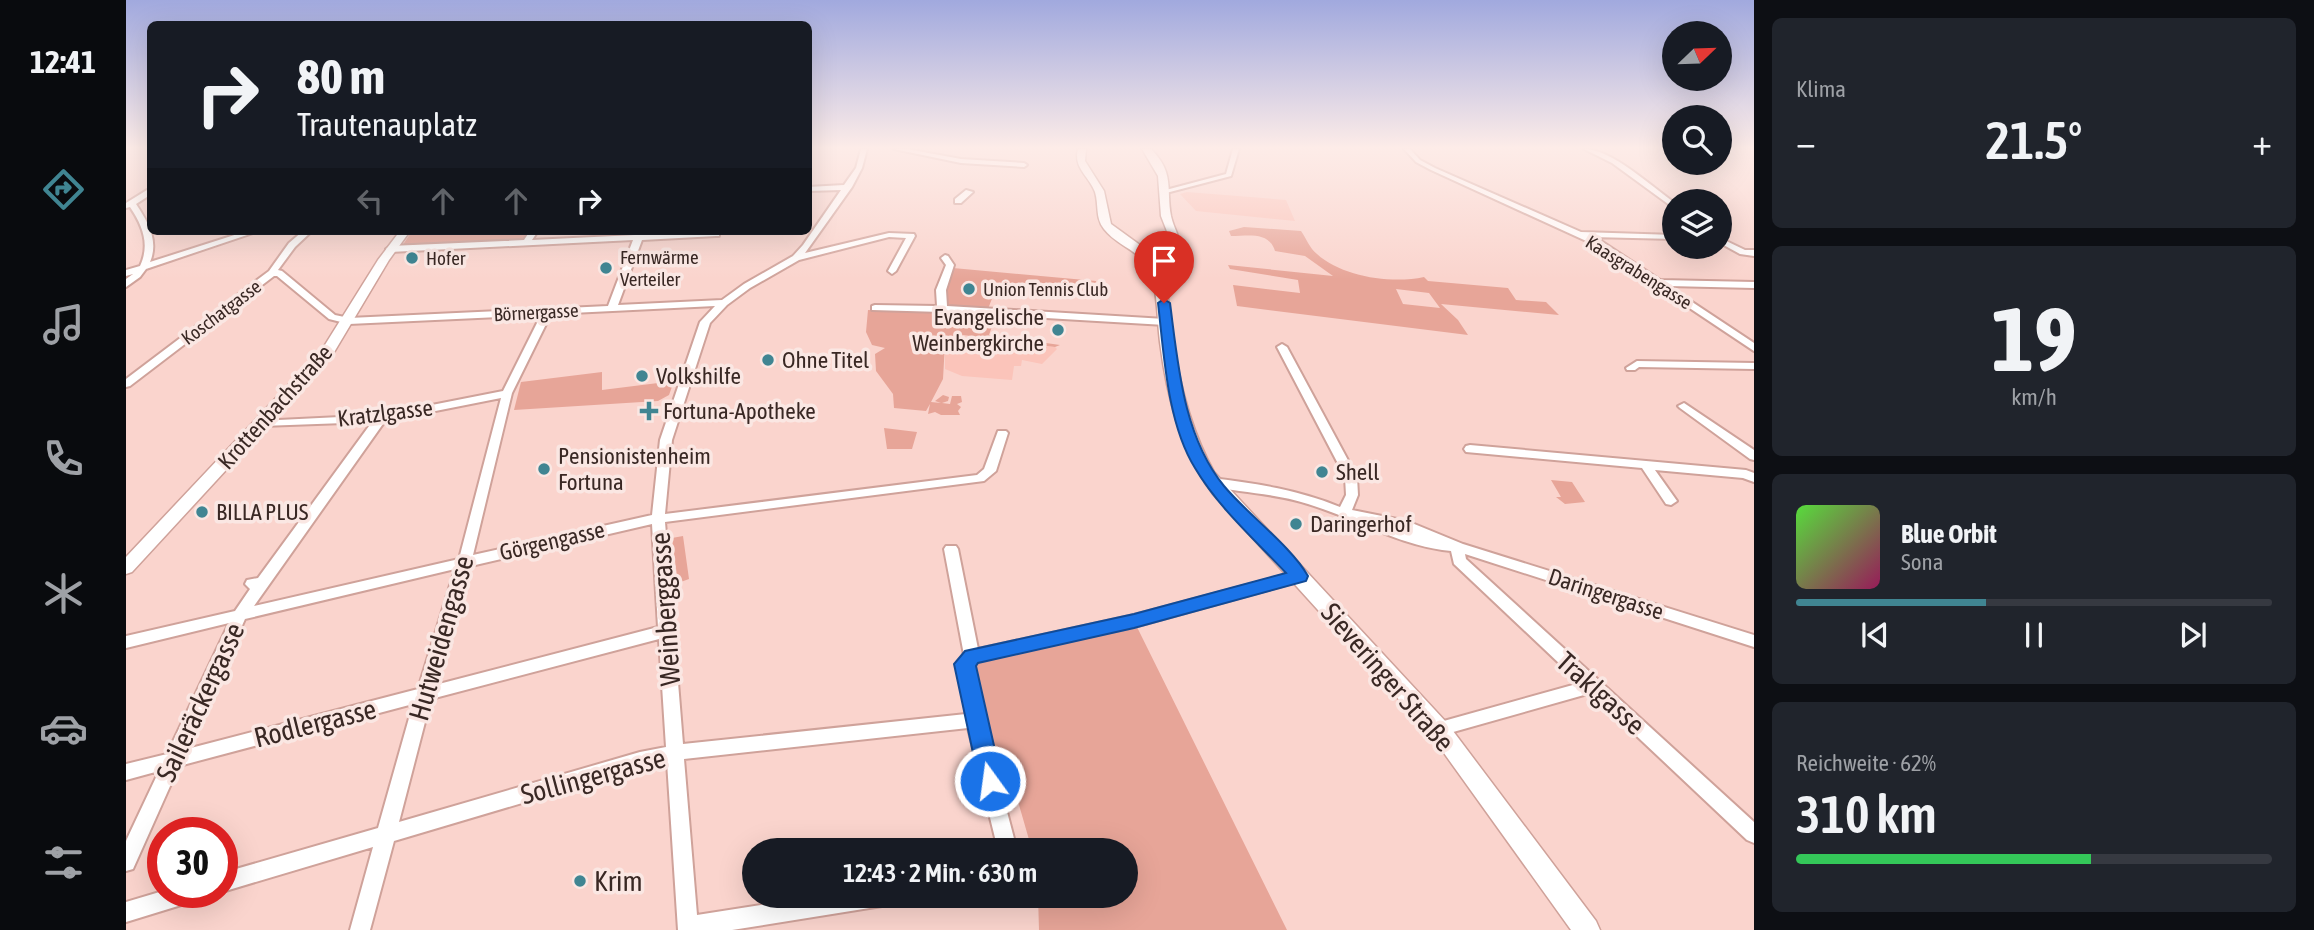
<!DOCTYPE html>
<html lang="de">
<meta charset="utf-8">
<style>
:root{--surface:#171b24;--page:#20242c;--text:#f1f3f6;--muted:#9ea1a6;--line:#363941;--accent:#408592}
body{margin:0;font-family:"Asap Condensed",sans-serif;background:var(--page);color:var(--text);height:100vh;display:flex;flex-direction:column;font-size:26px;white-space:nowrap}
*{box-sizing:border-box;margin:0}
p{font-size:23px;color:var(--muted)}
.icon{flex:none;width:38px;height:38px;fill:none;stroke:currentColor;stroke-width:2;stroke-linecap:round;stroke-linejoin:round}
.map{position:relative;flex:1;overflow:hidden}
.side{display:flex;flex-direction:column;gap:18px;padding:18px;background:#0d0f14;width:560px}
.side>*{flex:none}
.top-card{position:absolute;left:21px;top:21px;width:665px;height:214px;border-radius:10px;box-shadow:0 7px 28px #0002;background:#171b24;color:var(--text);overflow:hidden}
.needle{width:46px;rotate:67deg}
.fabs{position:absolute;left:1536px;top:21px;display:grid;gap:14px}
.fabs a{display:grid;place-items:center;width:70px;height:70px;border-radius:50%;background:var(--surface);box-shadow:0 7px 28px #0002;font-size:35px}
.speed{position:absolute;left:21px;top:817px;display:flex;gap:14px;font-size:35px;font-weight:700;text-align:center}
.speed>*{display:grid;place-content:center;width:91px;height:91px;border-radius:50%;background:var(--surface);box-shadow:0 7px 28px #0002;line-height:1}
.speed .limit{border:10px solid #d22;background:#fff;color:#111}
.pin{position:absolute;display:grid;place-items:center;width:60px;height:60px;color:#fff;margin:-72px -30px;border-radius:50% 50% 50% 0;rotate:-45deg;box-shadow:0 0 7px #0007}
.pin .icon{rotate:45deg}
.me{position:absolute;width:77px;margin:-38px;rotate:346deg;stroke-linejoin:round;filter:drop-shadow(0 0 5px #0008)}
.turn{display:flex;align-items:center;gap:24px;height:147px;padding:0 35px;font-size:32px}
.turn .icon{width:91px;height:91px;stroke-width:2.5}
.turn b{display:block;font-size:49px;line-height:60px}
.lanes{display:flex;align-items:center;height:66px;padding:0 35px;background:#0003;justify-content:center;gap:35px;direction:ltr}
.lanes .off{opacity:.35}
.big{font-size:52px;font-weight:600;line-height:1.1}
.side .tile{flex:1;display:flex;flex-direction:column;justify-content:center;gap:10px;min-width:0;padding:0 24px;border-radius:10px;background:var(--page)}
.side .dial{align-items:center;gap:0}
.dial b{font-size:91px;line-height:1}
.song{display:flex;align-items:center;gap:21px}
.cover{width:84px;height:84px;border-radius:10px;background:linear-gradient(135deg,hsl(110 70% 55%),hsl(330 70% 35%))}
.played{height:7px;border-radius:4px;background:linear-gradient(90deg,var(--accent) 40%,var(--line) 40%)}
.keys{display:flex;justify-content:space-around;direction:ltr}
.heat{display:flex;justify-content:space-between;align-items:center;font-size:38px;direction:ltr}
.charge{height:10px;border-radius:5px;background:linear-gradient(90deg,#34c759 62%,var(--line) 0)}
.trip{position:absolute;left:616px;top:838px;width:396px;height:70px;border-radius:35px;background:var(--surface);box-shadow:0 7px 28px #0002;font-weight:600;line-height:70px;text-align:center}
main{display:flex;flex:1;min-height:0}
.dock{display:flex;flex-direction:column;width:126px;justify-content:space-around;align-items:center;background:#090b0e;color:var(--muted)}
.dock .icon{width:49px;height:49px}
.dock .active{color:var(--accent)}
.dock b{font-size:32px;color:var(--text)}
.map>svg:first-child{display:block}
.built{fill:#fbc4ba}
.green{fill:#e7a598;fill-rule:evenodd}
.lines{fill:none;stroke-linecap:round;stroke-linejoin:round}
.minor-casing{stroke:#cfa29a;stroke-width:4}
.major-casing{stroke:#cfa29a;stroke-width:3}
.minor{fill:#fff;fill-rule:evenodd}
.major{fill:#fff;fill-rule:evenodd}
.route{fill:#1a73e8;stroke:#114b97;stroke-width:2}
.poi-dot{fill:#408592;stroke:#fae7e3;stroke-width:2.5}
.labels{text-anchor:middle;stroke-width:7;stroke-linejoin:round;paint-order:stroke}
.far-poi-label{font-size:19px;fill:#392824;stroke:#fae7e3;text-anchor:start}
.far-street-label{font-size:19px;fill:#392824;stroke:#fae7e3}
.poi-label{font-size:23px;fill:#392824;stroke:#fae7e3;text-anchor:start}
.street-label{font-size:23px;fill:#392824;stroke:#fae7e3}
.near-street-label{font-size:28px;fill:#392824;stroke:#fae7e3}
.near-poi-label{font-size:28px;fill:#392824;stroke:#fae7e3;text-anchor:start}
</style>
<main>
<nav class="dock">
<b>12:41</b>
<svg class="icon active" aria-label="directions" viewBox="0 0 24 24"><path d="M12 3l9 9-9 9-9-9zM9 14v-3h6M13 9l2 2-2 2"/></svg>
<svg class="icon" aria-label="music" viewBox="0 0 24 24"><path d="M9 18V5l10-2v13"/><circle cx="6" cy="18" r="3"/><circle cx="16" cy="16" r="3"/></svg>
<svg class="icon" aria-label="phone" viewBox="0 0 24 24"><path d="M5 4h4l2 5-3 2q2 4 5 5l2-3 5 2v4C11 20 4 13 5 4z"/></svg>
<svg class="icon" aria-label="climate" viewBox="0 0 24 24"><path d="M12 3v18M4 7l16 10M4 17L20 7"/></svg>
<svg class="icon" aria-label="car" viewBox="0 0 24 24"><path d="M5 17H2v-5l4-1 3-4h7l3 4 3 1v5h-3M9 17h6M6 11h13"/><circle cx="7" cy="17" r="2"/><circle cx="17" cy="17" r="2"/></svg>
<svg class="icon" aria-label="filters" viewBox="0 0 24 24"><path d="M4 7h16M4 17h16"/><circle cx="9" cy="7" r="2"/><circle cx="15" cy="17" r="2"/></svg>
</nav>
<div class="map">
<svg width="1628" height="930" viewBox="0 0 1628 930">
<rect width="100%" height="100%" fill="#fad4cd"/>
<path class="built" d="M1061 192 1160 200 1169 221 1070 211 1054 194Z
M833 336 929 347 931 349 916 364 896 360 895 366H888L886 380 836 376 819 369V343Z"/>
<path class="green" d="M1118 227 1175 231C1180 238 1184 249 1191 254 1216 277 1266 284 1298 277L1302 281 1382 288 1390 300 1420 302 1433 315 1315 304 1332 320 1342 335 1111 306 1107 285 1174 293 1172 280 1104 269 1102 265 1207 276 1179 256 1149 251C1143 231 1122 236 1105 236L1103 231ZM1270 289 1303 293 1314 308 1277 304Z
M286 231H403L397 241 276 246Z
M827 268 970 281 969 292 872 283 862 309 827 307 819 304 816 295Z
M742 310 870 315 863 335 934 345 929 347 837 335 819 343 817 379 805 402 815 403 809 401 817 395 823 397 822 401 816 403 824 404 826 396H835L836 402 831 404 835 407 832 411 834 415H815L809 412 802 414 804 404 800 411 768 408 767 394 750 371 749 354 759 348 746 345 740 332Z
M476 372V390L548 381 543 395 532 401 388 410 395 382Z
M758 428 791 432 786 449H761Z
M1425 480 1446 482 1459 502 1439 504 1430 497H1435Z
M557 536 563 579 552 583 546 538Z
M1008 621 1161 930H913L912 896H999V850H906L887 784H878L848 666 852 661Z"/>
<g class="lines">
<g class="minor-casing">
<path id="minor" d="M735 149H741L736 168 726 187 679 253 763 233 788 234 789 236 770 271 766 274 762 271 780 238 763 237 673 260 624 288 601 305 584 323 546 440 539 514 851 475 858 469 872 431H880L882 433 870 471 858 481 539 522 557 744 840 714 831 664 838 655 818 549 820 546H830L832 549 852 649 1008 615 1173 571 1178 572 1180 576 1178 580 1008 627 851 661 847 665 857 720 891 850H872L842 728 558 759 571 915 693 896H766L763 903 756 906 606 930H552L541 762 514 768 268 841 244 930H224L247 847 96 892V873L252 828 287 704 53 766 7 869 0 871V841L33 771 0 780V764L41 754 103 623 0 648V636L109 611 124 589 119 584 121 580 132 578 246 422 136 426 130 423 132 421 255 415 377 391 415 315 223 324 203 319 151 276H148L4 386 0 387V379L143 271 163 243 177 231H186L169 247 152 270 156 271 209 315 223 318 482 306 507 240 264 252 260 249 264 246 398 240 404 231H412L406 240 509 235 512 231H517V235L593 232V236H590L516 240 492 305 596 300 618 284 667 256 677 245 715 190 682 191V187L718 185 730 168ZM589 306 574 322 534 440 526 515 347 555 386 393 425 314ZM375 398 333 559 128 606 259 421ZM526 524 532 627 309 685 345 566ZM329 569 292 689 61 749 119 619ZM533 639 540 747 514 752 273 822 305 699Z
M768 149H781L835 159 898 163 901 165 898 167 835 163Z
M1107 149H1113L1105 176 1040 193 1036 191 1100 174Z
M1278 149H1284L1294 160 1309 168 1455 232 1549 235V239L1465 237 1475 241 1534 280 1628 282V288L1542 286 1628 343V351L1469 245 1305 170 1290 162Z
M1458 149C1486 149 1526 187 1549 203V209L1486 163Z
M21 190H24V195L10 204C22 222 33 241 24 262L121 231H133L20 269 14 277 0 287V279L7 274 0 276V270L14 266C24 245 17 226 4 207L0 208V203Z
M840 190 847 192 835 203H829V199Z
M1594 238 1619 250H1628V256L1614 254 1594 243Z
M819 255 822 256 828 265 820 290 821 306 1039 319 1044 322 1039 325 816 312 746 310V306L749 305 811 306 810 290 820 265 815 258Z
M1156 344 1161 347 1231 477 1232 495 1226 510 1281 521 1337 544 1628 635V647L1339 554 1340 559 1628 822V843L1621 840 1465 693 1313 736 1307 734 1305 729 1307 724 1454 683 1328 564 1325 551C1273 546 1231 519 1182 504 1148 493 1114 493 1081 485L1079 482 1081 479 1085 478C1129 483 1173 490 1214 507L1220 495 1219 477 1151 347Z
M1511 361 1628 363V369L1513 367 1509 370H1501L1500 368Z
M1558 403 1628 450V460L1624 459 1554 408 1552 406Z
M1344 445 1620 470 1628 473V482L1617 478 1529 470 1551 501 1545 505 1540 504 1516 468 1340 452 1338 449 1340 446Z
M37 891V892H75L72 899 65 902 0 922V902Z"/>
</g>
<g class="major-casing">
<path id="major" d="M952 149H960L959 161 978 191 985 224 1025 253 1034 266 1042 256 1044 239 1035 216 1032 176 1016 149H1025C1049 173 1040 189 1045 216 1048 230 1056 238 1053 253 1051 261 1043 269 1038 276 1043 297 1044 320 1047 341 1054 387 1065 431 1088 472L1321 723 1470 921 1474 930H1445L1305 735 1087 494C1054 449 1041 397 1034 342 1031 318 1032 295 1025 272 1015 250 992 247 978 229 969 218 973 205 969 192 963 176 947 168 952 149Z
M274 231H284L263 260 207 354 6 572 0 574V557L197 348 252 260Z"/>
</g>
<use href="#minor" class="minor"/>
<use href="#major" class="major"/>
</g>
<linearGradient id="sky" x2="0" y2="1"><stop stop-color="#a1a9de"/><stop offset="0.53" stop-color="#fdece8"/><stop offset="1" stop-color="#fdece8" stop-opacity="0"/></linearGradient>
<rect width="1628" height="279" fill="url(#sky)"/>
<path class="route" d="M1038 299 1044 303C1052 364 1057 436 1098 486 1121 514 1165 546 1182 576L1180 581 1008 628 852 663 850 666 876 781 873 789 864 792 856 789 853 781 828 664 839 651 1008 614 1160 573C1129 540 1092 507 1069 468 1041 423 1038 354 1032 303Z"/>
<g class="poi-dot">
<circle cx="286" cy="258" r="7"/>
<circle cx="480" cy="268" r="7"/>
<circle cx="843" cy="289" r="7"/>
<circle cx="932" cy="330" r="7"/>
<circle cx="642" cy="360" r="7"/>
<circle cx="516" cy="376" r="7"/>
<path d="M519.5 400.5h7v7h7v7h-7v7h-7v-7h-7v-7h7z"/>
<circle cx="418" cy="469" r="7"/>
<circle cx="1196" cy="472" r="7"/>
<circle cx="76" cy="512" r="7"/>
<circle cx="1170" cy="524" r="7"/>
<circle cx="454" cy="881" r="7"/>
</g>
<g class="labels">
<g class="far-poi-label">
<text x="494" y="264">Fernwärme<tspan x="494" dy="22">Verteiler</tspan></text>
<text x="300" y="265">Hofer</text>
<text x="857" y="296">Union Tennis Club</text>
</g>
<g class="far-street-label">
<text transform="translate(1513 272) rotate(32)" y="7">Kaasgrabengasse</text>
<text transform="translate(95 312) rotate(-37)" y="7">Koschatgasse</text>
<text transform="translate(410 312) rotate(-3)" y="7">Börnergasse</text>
</g>
<g class="poi-label">
<text x="918" y="325" text-anchor="end">Evangelische<tspan x="918" dy="26">Weinbergkirche</tspan></text>
<text x="656" y="368">Ohne Titel</text>
<text x="530" y="384">Volkshilfe</text>
<text x="537" y="419">Fortuna-Apotheke</text>
<text x="432" y="464">Pensionistenheim<tspan x="432" dy="26">Fortuna</tspan></text>
<text x="1210" y="480">Shell</text>
<text x="90" y="520">BILLA PLUS</text>
<text x="1184" y="532">Daringerhof</text>
</g>
<g class="street-label">
<text transform="translate(149 407) rotate(-48)" y="8">Krottenbachstraße</text>
<text transform="translate(259 413) rotate(-7)" y="8">Kratzlgasse</text>
<text transform="translate(426 541) rotate(-13)" y="8">Görgengasse</text>
<text transform="translate(1480 594) rotate(18)" y="8">Daringergasse</text>
</g>
<g class="near-street-label">
<text transform="translate(539 609) rotate(-94)" y="10">Weinberggasse</text>
<text transform="translate(315 638) rotate(-74)" y="10">Hutweidengasse</text>
<text transform="translate(1262 677) rotate(49)" y="10">Sieveringer Straße</text>
<text transform="translate(1475 693) rotate(42)" y="10">Traklgasse</text>
<text transform="translate(74 702) rotate(-65)" y="10">Saileräckergasse</text>
<text transform="translate(189 723) rotate(-14)" y="10">Rodlergasse</text>
<text transform="translate(467 776) rotate(-15)" y="10">Sollingergasse</text>
</g>
<g class="near-poi-label">
<text x="468" y="891">Krim</text>
</g>
</g>
</svg>
<div class="fabs">
<a><svg class="needle" viewBox="-14 -14 28 28"><path d="M0-13l5 13h-10z" fill="#e53935"/><path d="M0 13l5-13h-10z" fill="#9ea1a6"/></svg></a>
<a><svg class="icon" aria-label="search" viewBox="0 0 24 24"><circle cx="10" cy="10" r="6"/><path d="M15 15l6 6"/></svg></a>
<a><svg class="icon" aria-label="layers" viewBox="0 0 24 24"><path d="M12 4l9 5-9 5-9-5zM3 14l9 5 9-5"/></svg></a>
</div>
<div class="speed"><div class="limit">30</div></div>
<div class="pin" style="left:1038px;top:303px;background:#d93025"><svg class="icon" aria-label="arrive" viewBox="0 0 24 24"><path d="M6 21V4h12l-3 4 3 4H6"/></svg></div>
<svg class="me" style="left:864px;top:781px" viewBox="-20 -20 40 40"><circle r="17" fill="#1a73e8" stroke="#fff" stroke-width="3"/><path d="M0-11L8 9 0 5-8 9z" fill="#fff"/></svg>
<div class="trip">12:43 · 2 Min. · 630 m</div>
<div class="top-card">
<div class="turn"><svg class="icon" aria-label="right" viewBox="0 0 24 24"><path d="M7 20v-9h11M14 6l5 5-5 5"/></svg><div><b>80 m</b>Trautenauplatz</div></div>
<div class="lanes"><svg class="icon off" aria-label="left" viewBox="0 0 24 24"><path d="M17 20v-9H6M10 6l-5 5 5 5"/></svg><svg class="icon off" aria-label="ahead" viewBox="0 0 24 24"><path d="M12 20V5M6 11l6-6 6 6"/></svg><svg class="icon off" aria-label="ahead" viewBox="0 0 24 24"><path d="M12 20V5M6 11l6-6 6 6"/></svg><svg class="icon" aria-label="right" viewBox="0 0 24 24"><path d="M7 20v-9h11M14 6l5 5-5 5"/></svg></div>
</div>
</div>
<section class="side">
<div class="tile"><p>Klima</p>
<div class="heat"><a>−</a><b class="big">21.5°</b><a>+</a></div>
</div>
<div class="tile dial"><b>19</b><p>km/h</p></div>
<div class="tile">
<div class="song"><i class="cover"></i><div><b>Blue Orbit</b><p>Sona</p></div></div>
<div class="played"></div>
<div class="keys"><svg class="icon" aria-label="previous" viewBox="0 0 24 24"><path d="M18 5L8 12l10 7zM5 5v14"/></svg><svg class="icon" aria-label="pause" viewBox="0 0 24 24"><path d="M8 5v14M16 5v14"/></svg><svg class="icon" aria-label="next" viewBox="0 0 24 24"><path d="M6 5l10 7-10 7zM19 5v14"/></svg></div>
</div>
<div class="tile"><p>Reichweite · 62%</p><b class="big">310 km</b><div class="charge"></div></div>
</section>
</main>
